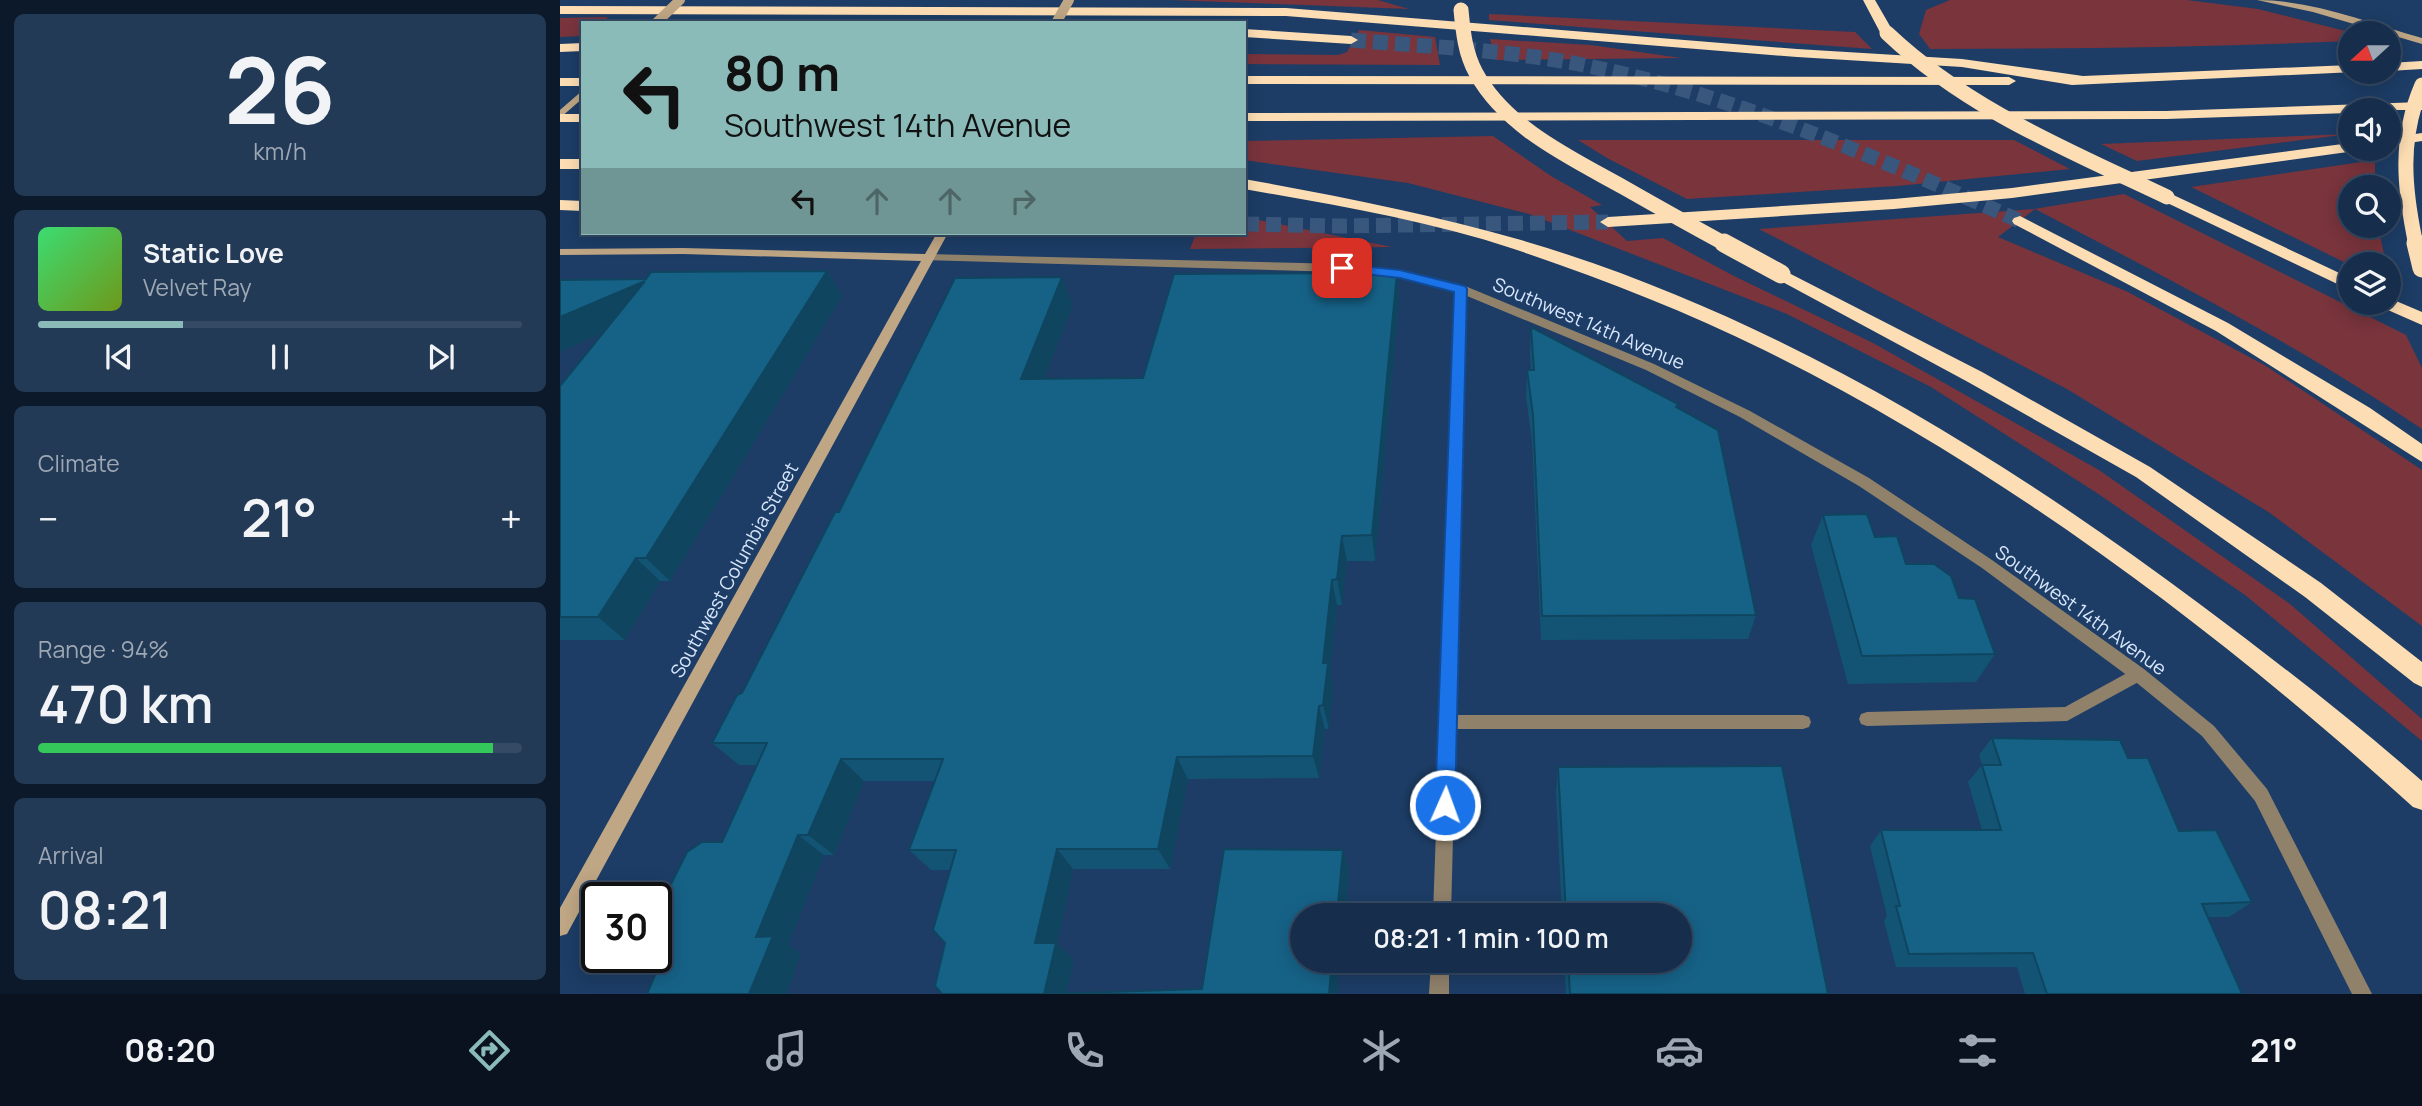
<!DOCTYPE html>
<meta charset="utf-8">
<style>
:root{--surface:#162e4c;--page:#233a56;--text:#f1f3f6;--muted:#9ea8b5;--line:#354a64;--accent:#8bbbb9}
body{margin:0;font-family:Manrope,sans-serif;background:var(--page);color:var(--text);height:100vh;display:flex;flex-direction:column;font-size:26px;white-space:nowrap}
*{box-sizing:border-box;margin:0}
p{font-size:23px;color:var(--muted)}
.icon{flex:none;width:38px;height:38px;fill:none;stroke:currentColor;stroke-width:2;stroke-linecap:round;stroke-linejoin:round}
.map{position:relative;flex:1;overflow:hidden}
.details{display:flex;flex-direction:column;gap:14px;padding:14px;background:#0c192a;width:560px}
.details>*{flex:none}
.top-card{position:absolute;left:21px;top:21px;width:665px;height:214px;border-radius:0px;box-shadow:0 4px 18px #0003,0 0 0 2px var(--line);background:#8bbbb9;color:#111;overflow:hidden}
.needle{width:46px;rotate:249deg}
.buttons{position:absolute;left:1778px;top:21px;display:grid;gap:14px}
.buttons a{display:grid;place-items:center;width:63px;height:63px;border-radius:50%;background:var(--surface);box-shadow:0 4px 18px #0003,0 0 0 2px var(--line);font-size:35px}
.speed{position:absolute;left:21px;top:882px;display:flex;gap:14px;font-size:35px;font-weight:700;text-align:center}
.speed>*{display:grid;place-content:center;width:91px;height:91px;border-radius:50%;background:var(--surface);box-shadow:0 4px 18px #0003,0 0 0 2px var(--line);line-height:1}
.speed .limit{border:4px solid #111;border-radius:10px;background:#fff;color:#111}
.pin{position:absolute;display:grid;place-items:center;width:60px;height:60px;color:#fff;margin:-30px;border-radius:14px;box-shadow:0 4px 10px #0006}
.me{position:absolute;width:77px;margin:-38px;rotate:2deg;stroke-linejoin:round;filter:drop-shadow(0 0 5px #0008)}
.turn{display:flex;align-items:center;gap:24px;height:147px;padding:0 28px;font-size:32px}
.turn .icon{width:91px;height:91px;stroke-width:2.5}
.turn b{display:block;font-size:49px;line-height:60px}
.lanes{display:flex;align-items:center;height:66px;padding:0 28px;background:#0003;justify-content:center;gap:35px;direction:ltr}
.lanes .off{opacity:.35}
.big{font-size:52px;font-weight:600;line-height:1.1}
.details .widget{flex:1;display:flex;flex-direction:column;justify-content:center;gap:10px;min-width:0;padding:0 24px;border-radius:10px;background:var(--page)}
.details .dial{align-items:center;gap:0}
.dial b{font-size:91px;line-height:1}
.song{display:flex;align-items:center;gap:21px}
.cover{width:84px;height:84px;border-radius:10px;background:linear-gradient(135deg,hsl(140 70% 55%),hsl(80 70% 35%))}
.played{height:7px;border-radius:4px;background:linear-gradient(90deg,var(--accent) 30%,var(--line) 30%)}
.keys{display:flex;justify-content:space-around;direction:ltr}
.heat{display:flex;justify-content:space-between;align-items:center;font-size:38px;direction:ltr}
.charge{height:10px;border-radius:5px;background:linear-gradient(90deg,#34c759 94%,var(--line) 0)}
.trip{position:absolute;left:730px;top:903px;width:402px;height:70px;border-radius:35px;background:var(--surface);box-shadow:0 4px 18px #0003,0 0 0 2px var(--line);font-weight:600;line-height:70px;text-align:center}
.dock{display:flex;height:112px;justify-content:space-around;align-items:center;background:#09121e;color:var(--muted)}
.dock .icon{width:49px;height:49px}
.dock .selected{color:var(--accent)}
.dock b{font-size:32px;color:var(--text)}
main{display:flex;flex:1;min-height:0}
.map>svg:first-child{display:block}
.green{fill:#79343c}
.lines{fill:none;stroke-linecap:round;stroke-linejoin:round}
.highway-tunnel{stroke:#39567c;stroke-width:15;stroke-dasharray:15 7;stroke-linecap:butt}
.lane{fill:#90816b;fill-rule:evenodd}
.street{fill:#90816b;fill-rule:evenodd}
.secondary{fill:#bfa684;fill-rule:evenodd}
.highway{fill:#fddeb4;fill-rule:evenodd}
.secondary-bridge{stroke:#bfa684;stroke-width:10}
.highway-bridge-far1{stroke:#fddeb4;stroke-width:15}
.highway-bridge{stroke:#fddeb4;stroke-width:19}
.wall{fill:#135474}
.shaded-wall{fill:#0f455e}
.building{fill:#166287;stroke:#0f455e;stroke-width:2}
.route{fill:#1a73e8;stroke:#114b97;stroke-width:2}
.labels{text-anchor:middle;stroke-width:7;stroke-linejoin:round;paint-order:stroke}
.street-label{font-size:19px;fill:#d7e6fa;stroke:#1d3d66}
</style>
<main>
<section class="details">
<div class="widget dial"><b>26</b><p>km/h</p></div>
<div class="widget">
<div class="song"><i class="cover"></i><div><b>Static Love</b><p>Velvet Ray</p></div></div>
<div class="played"></div>
<div class="keys"><svg class="icon" aria-label="previous" viewBox="0 0 24 24"><path d="M18 5L8 12l10 7zM5 5v14"/></svg><svg class="icon" aria-label="pause" viewBox="0 0 24 24"><path d="M8 5v14M16 5v14"/></svg><svg class="icon" aria-label="next" viewBox="0 0 24 24"><path d="M6 5l10 7-10 7zM19 5v14"/></svg></div>
</div>
<div class="widget"><p>Climate</p>
<div class="heat"><a>−</a><b class="big">21°</b><a>+</a></div>
</div>
<div class="widget"><p>Range · 94%</p><b class="big">470 km</b><div class="charge"></div></div>
<div class="widget"><p>Arrival</p><b class="big">08:21</b></div>
</section>
<div class="map">
<svg width="1862" height="994" viewBox="0 0 1862 994">
<rect width="100%" height="100%" fill="#1d3d66"/>
<path class="green" d="M610 0H818L849 9Z
M1390 0H1627L1698 9 1793 33H1790V41C1650 47 1510 49 1370 49L1359 34 1366 10Z
M929 14 1295 32 1312 49 929 20Z
M48 17 42 23H23V36L0 37V18Z
M139 19 453 20 451 23H135Z
M799 30 875 37 880 65 684 64V54L778 55 787 52Z
M930 39 1031 45 1121 58 936 60Z
M1790 134 1577 161 1541 144Z
M933 136 991 176 1042 205 1030 207 1067 241 1103 238 1174 276 1313 343 1539 470 1730 604 1862 719V741L1685 595 1537 493 1371 387 1227 314 969 214 848 183 684 160V141Z
M1018 140H1454L1510 169 1337 186 1127 199 1047 158Z
M1815 160V187H1790V226H1818L1826 264 1790 265 1631 187Z
M1564 194 1846 335 1862 368V429C1739 345 1607 278 1475 209L1438 237 1568 292 1706 366 1862 470V626L1710 513 1507 389 1199 229 1474 209Z
M684 217 832 247 630 249 636 233H684Z"/>
<g class="lines">
<path class="highway-tunnel" d="M791 40C872 47 953 50 1033 67 1182 98 1322 160 1460 221
M684 224 779 226 1048 222"/>
<path class="lane" d="M1578 667 1584 669 1586 674 1584 679 1507 721 1307 726 1301 724 1299 719 1301 714 1307 712 1505 707Z
M887 715H1243L1249 717 1251 722 1249 727 1243 729H887L881 727 879 722 881 717Z"/>
<path class="street" d="M367 254 782 264 840 270 905 286 1094 364 1190 411 1309 478 1432 560 1584 669 1654 726 1707 789 1812 994H1792L1695 801 1642 736 1572 679 1422 568 1299 486 1180 417 1086 370 907 296 891 915H873L895 291 840 278 782 272 363 260V256Z
M871 961H889V994H869Z"/>
<path class="secondary" d="M1697 0C1753 0 1809 23 1862 38V44L1753 12Z
M23 90V98L0 118V110Z
M377 233H388L7 934 0 936V908L361 261 123 254 0 255V249L123 248 365 254Z"/>
<path class="highway" d="M1303 0H1315L1334 33 1332 36H1322Z
M0 6 726 8 1237 49 1402 59 1523 76 1790 65V72H1795L1512 85 1402 67 1237 57 726 16 0 14Z
M684 29 791 36 798 40 791 44 684 37Z
M23 43V51L0 52V44Z
M1862 61V69L1829 71V63Z
M684 76 1449 77 1456 81 1449 85 684 84Z
M0 78H23V86H0Z
M1862 102V110H1790V113L1606 119 684 121V113L1606 111Z
M0 114H23V122H0Z
M1862 133V141L1829 146V138Z
M1790 143V149H1797L1795 151 1452 198 1334 209 1048 227 1040 222 1048 217 1334 199 1452 188Z
M0 159H23V169H0Z
M684 179C778 196 870 214 961 240 1209 313 1435 451 1641 605 1716 661 1791 719 1862 781V810L1853 807C1659 631 1439 466 1204 350 1123 310 1039 278 954 249 866 220 775 205 684 189Z
M1607 192 1790 278V290L1601 200 1599 197Z
M0 200 23 201V211L0 210Z
M1460 216 1668 323 1810 408 1862 444V462L1656 331 1454 224 1452 221 1454 218Z
M1221 269 1422 372 1590 467 1761 583 1862 662V687L1854 683 1745 597 1576 477 1408 382 1215 278 1212 274Z
M1829 298 1862 312V325L1821 307 1818 303H1829Z"/>
<path class="secondary-bridge" d="M96 23 120 0
M496 23 509 0"/>
<path class="highway-bridge-far1" d="M901 10C903 31 905 53 916 73 946 128 1011 158 1063 187 1098 207 1132 226 1167 245
M1327 33C1407 109 1508 150 1607 197
M1856 245C1844 189 1839 138 1862 85"/>
<path class="highway-bridge" d="M1164 243 1221 274
M1856 243 1862 268"/>
</g>
<path class="wall" d="M267 271 282 296 110 581H100L65 640H0V386L86 279Z
M837 273 839 301 815 561H787L782 605H777L770 672 773 687 769 729H765L759 778 628 779 610 869H513L497 944 514 960 506 993 642 989 789 870 785 915H742L777 994H382L390 870H371L349 850 375 781H304L274 855H264L228 945 241 953 226 994H87L162 842 197 765H179L152 743 182 693 279 512 513 304 484 379 583 378Z
M971 327 1118 408 1196 615 1188 639 981 640 972 441 966 396 967 370H971L970 353Z
M1263 515 1315 537 1346 564 1399 598 1435 654 1416 682 1288 684 1251 545Z
M1432 738 1568 758 1619 831 1692 902 1669 917H1648L1682 994H1465L1457 967H1336L1324 921 1327 916 1310 846 1321 830H1422L1408 782 1422 765 1419 755Z
M998 767 1268 994H1006L1004 961H1120V915H1002L996 792Z"/>
<path class="shaded-wall" d="M267 271 282 296 110 581 86 558Z
M837 273 839 301 815 561 812 535Z
M502 277 513 304 474 406 461 379Z
M85 281 104 306 0 352V317Z
M782 536 787 561 782 605 777 579Z
M76 558 100 581 65 640 38 617Z
M772 580 777 605 770 672 773 687 769 729 763 705V663Z
M759 706 765 729 759 778 753 756Z
M617 757 628 779 610 869 598 849Z
M281 759 304 781 274 855 248 835Z
M238 835 264 855 228 945 241 953 226 994H189L196 937Z
M497 849 513 869 497 944 514 960 506 994H485L475 943Z
M783 850 789 870 785 915H777Z
M772 961H780L777 994H769Z"/>
<path class="building" d="M267 271 86 558H76L38 617H0V386L85 281 0 317V280L86 279 91 272Z
M837 273 812 535 782 536 777 579 772 580 763 663H768L763 705 759 706 753 756 617 757 598 849H497L475 943H496L484 994 642 989 664 849 783 850 777 915H742V961H772L769 994H382L375 986 385 943 373 930 396 850H349L383 759H281L248 835H238L196 937 213 936 189 994H87L107 947 96 934V914L127 852 142 842H162L207 743H152L177 695 182 693 275 512H279L395 278 502 277 461 379 583 378 614 274Z
M971 327 1118 404 1116 407 1158 430 1196 615 982 616 973 415 967 370H974Z
M1307 514 1315 537 1337 536 1346 564H1374L1391 576 1399 598 1415 599 1435 654 1302 656 1263 515Z
M1432 738 1560 740 1568 758H1588L1619 831 1656 830 1692 902 1642 904 1682 994H1487L1473 953 1349 954 1336 906H1340L1321 830H1441L1422 765H1441Z
M1222 766 1268 994H1010L1008 961H1120V915H1006L998 767Z"/>
<path class="route" d="M782 264 840 270 905 286 907 289 895 805 892 812 885 814 878 812 875 805 894 292 840 278 777 271V265Z"/>
<g class="labels">
<g class="street-label">
<text transform="translate(1029 323) rotate(23)" y="7">Southwest 14th Avenue</text>
<text transform="translate(174 570) rotate(-61)" y="7">Southwest Columbia Street</text>
<text transform="translate(1521 610) rotate(36)" y="7">Southwest 14th Avenue</text>
</g>
</g>
</svg>
<div class="buttons">
<a><svg class="needle" viewBox="-14 -14 28 28"><path d="M0-13l5 13h-10z" fill="#e53935"/><path d="M0 13l5-13h-10z" fill="#9ea8b5"/></svg></a>
<a><svg class="icon" aria-label="sound" viewBox="0 0 24 24"><path d="M4 9h4l5-4v14l-5-4H4zM17 9q2 3 0 6"/></svg></a>
<a><svg class="icon" aria-label="search" viewBox="0 0 24 24"><circle cx="10" cy="10" r="6"/><path d="M15 15l6 6"/></svg></a>
<a><svg class="icon" aria-label="layers" viewBox="0 0 24 24"><path d="M12 4l9 5-9 5-9-5zM3 14l9 5 9-5"/></svg></a>
</div>
<div class="speed"><div class="limit">30</div></div>
<div class="pin" style="left:782px;top:268px;background:#d93025"><svg class="icon" aria-label="arrive" viewBox="0 0 24 24"><path d="M6 21V4h12l-3 4 3 4H6"/></svg></div>
<svg class="me" style="left:885px;top:805px" viewBox="-20 -20 40 40"><circle r="17" fill="#1a73e8" stroke="#fff" stroke-width="3"/><path d="M0-11L8 9 0 5-8 9z" fill="#fff"/></svg>
<div class="trip">08:21 · 1 min · 100 m</div>
<div class="top-card">
<div class="turn"><svg class="icon" aria-label="left" viewBox="0 0 24 24"><path d="M17 20v-9H6M10 6l-5 5 5 5"/></svg><div><b>80 m</b>Southwest 14th Avenue</div></div>
<div class="lanes"><svg class="icon" aria-label="left" viewBox="0 0 24 24"><path d="M17 20v-9H6M10 6l-5 5 5 5"/></svg><svg class="icon off" aria-label="ahead" viewBox="0 0 24 24"><path d="M12 20V5M6 11l6-6 6 6"/></svg><svg class="icon off" aria-label="ahead" viewBox="0 0 24 24"><path d="M12 20V5M6 11l6-6 6 6"/></svg><svg class="icon off" aria-label="right" viewBox="0 0 24 24"><path d="M7 20v-9h11M14 6l5 5-5 5"/></svg></div>
</div>
</div>
</main>
<nav class="dock">
<b>08:20</b>
<svg class="icon selected" aria-label="directions" viewBox="0 0 24 24"><path d="M12 3l9 9-9 9-9-9zM9 14v-3h6M13 9l2 2-2 2"/></svg>
<svg class="icon" aria-label="music" viewBox="0 0 24 24"><path d="M9 18V5l10-2v13"/><circle cx="6" cy="18" r="3"/><circle cx="16" cy="16" r="3"/></svg>
<svg class="icon" aria-label="phone" viewBox="0 0 24 24"><path d="M5 4h4l2 5-3 2q2 4 5 5l2-3 5 2v4C11 20 4 13 5 4z"/></svg>
<svg class="icon" aria-label="climate" viewBox="0 0 24 24"><path d="M12 3v18M4 7l16 10M4 17L20 7"/></svg>
<svg class="icon" aria-label="car" viewBox="0 0 24 24"><path d="M5 17H2v-5l4-1 3-4h7l3 4 3 1v5h-3M9 17h6M6 11h13"/><circle cx="7" cy="17" r="2"/><circle cx="17" cy="17" r="2"/></svg>
<svg class="icon" aria-label="filters" viewBox="0 0 24 24"><path d="M4 7h16M4 17h16"/><circle cx="9" cy="7" r="2"/><circle cx="15" cy="17" r="2"/></svg>
<b>21°</b>
</nav>
